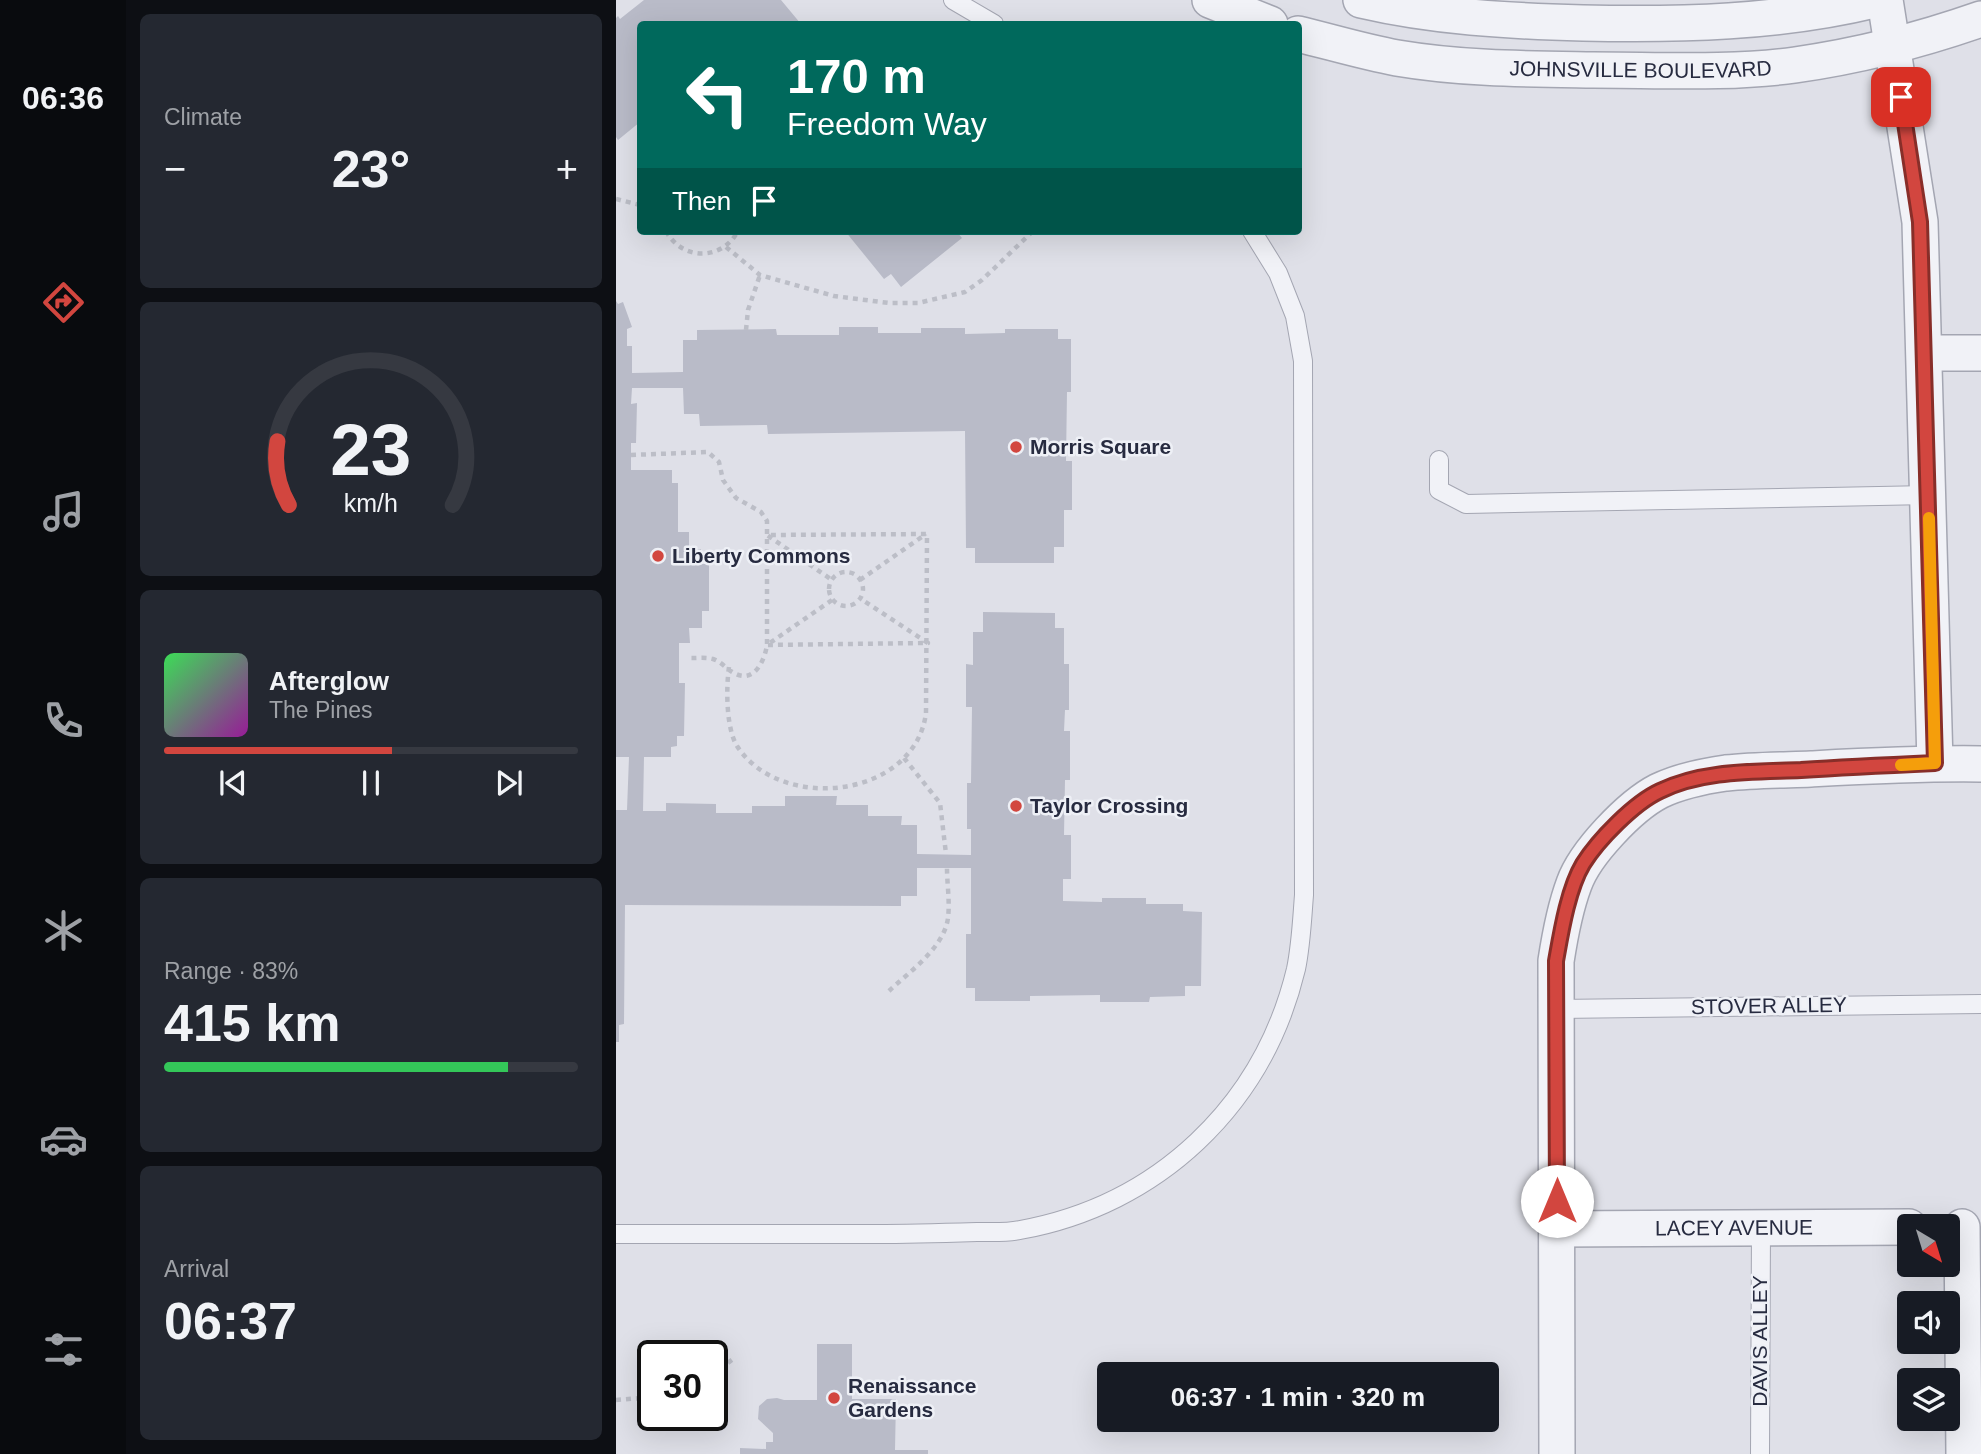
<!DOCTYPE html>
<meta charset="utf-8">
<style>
:root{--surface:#171b24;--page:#242831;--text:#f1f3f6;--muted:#9ea1a6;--line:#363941;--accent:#d2463f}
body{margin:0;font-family:Arial,sans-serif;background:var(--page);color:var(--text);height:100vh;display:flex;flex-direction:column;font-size:26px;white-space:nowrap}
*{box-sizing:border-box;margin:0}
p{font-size:23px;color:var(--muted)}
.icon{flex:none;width:38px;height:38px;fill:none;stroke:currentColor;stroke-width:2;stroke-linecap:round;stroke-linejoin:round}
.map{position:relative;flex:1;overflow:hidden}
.sheet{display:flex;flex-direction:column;gap:14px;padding:14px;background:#0d0f14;width:490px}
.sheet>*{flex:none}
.top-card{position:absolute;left:21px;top:21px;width:665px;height:214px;border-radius:7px;box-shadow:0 7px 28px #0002;background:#00695c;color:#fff;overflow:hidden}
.needle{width:46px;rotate:142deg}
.controls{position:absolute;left:1281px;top:1214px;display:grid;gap:14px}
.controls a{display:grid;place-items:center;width:63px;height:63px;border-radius:7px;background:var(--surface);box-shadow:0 7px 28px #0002;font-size:35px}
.speed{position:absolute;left:21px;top:1340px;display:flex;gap:14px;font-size:35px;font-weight:700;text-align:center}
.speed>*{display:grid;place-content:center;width:91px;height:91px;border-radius:50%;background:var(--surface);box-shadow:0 7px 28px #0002;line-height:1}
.speed .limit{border:4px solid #111;border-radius:10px;background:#fff;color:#111}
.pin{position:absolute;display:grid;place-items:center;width:60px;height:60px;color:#fff;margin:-30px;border-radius:14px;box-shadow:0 4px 10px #0006}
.me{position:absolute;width:77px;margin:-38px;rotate:0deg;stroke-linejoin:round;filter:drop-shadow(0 0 5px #0008)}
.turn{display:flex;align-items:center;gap:24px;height:147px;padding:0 35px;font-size:32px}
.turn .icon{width:91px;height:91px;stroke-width:2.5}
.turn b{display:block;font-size:49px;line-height:60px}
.then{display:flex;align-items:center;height:66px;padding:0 35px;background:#0003;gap:14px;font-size:26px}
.big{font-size:52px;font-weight:700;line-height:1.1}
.sheet .tile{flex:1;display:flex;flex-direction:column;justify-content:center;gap:10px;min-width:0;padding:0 24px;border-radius:10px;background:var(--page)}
.sheet .dial{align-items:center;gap:0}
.dial svg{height:182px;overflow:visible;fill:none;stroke:var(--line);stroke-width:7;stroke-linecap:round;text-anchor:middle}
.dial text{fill:var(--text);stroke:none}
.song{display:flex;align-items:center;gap:21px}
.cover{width:84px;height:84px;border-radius:10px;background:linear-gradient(135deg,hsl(130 70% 55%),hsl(300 70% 35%))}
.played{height:7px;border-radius:4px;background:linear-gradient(90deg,var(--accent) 55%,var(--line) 55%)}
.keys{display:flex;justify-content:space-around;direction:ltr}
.heat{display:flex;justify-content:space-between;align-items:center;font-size:38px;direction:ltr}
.charge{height:10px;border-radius:5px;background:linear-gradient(90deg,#34c759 83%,var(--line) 0)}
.trip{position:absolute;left:481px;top:1362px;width:402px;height:70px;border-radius:7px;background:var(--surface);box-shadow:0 7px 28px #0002;font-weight:700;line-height:70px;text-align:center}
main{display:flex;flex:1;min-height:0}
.tab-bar{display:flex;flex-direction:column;width:126px;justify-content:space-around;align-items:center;background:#090b0e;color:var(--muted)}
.tab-bar .icon{width:49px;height:49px}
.tab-bar .selected{color:var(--accent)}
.tab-bar b{font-size:32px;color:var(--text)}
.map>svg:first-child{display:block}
.building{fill:#b9bbc8}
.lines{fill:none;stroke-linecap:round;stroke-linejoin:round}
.service-casing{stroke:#a4a6b2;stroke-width:20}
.minor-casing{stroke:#a4a6b2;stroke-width:38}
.path{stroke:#bcbec7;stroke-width:4.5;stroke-dasharray:5 5;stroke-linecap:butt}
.service{stroke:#f1f2f7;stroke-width:18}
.minor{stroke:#f1f2f7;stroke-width:35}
.route-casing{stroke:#882e29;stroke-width:18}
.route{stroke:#d2463f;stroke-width:12}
.slow{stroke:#f59e0b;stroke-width:12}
.poi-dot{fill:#d2463f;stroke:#eef0f6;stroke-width:2.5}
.labels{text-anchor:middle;stroke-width:5;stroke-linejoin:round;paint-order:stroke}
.street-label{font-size:21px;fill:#272b40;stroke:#eef0f6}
.poi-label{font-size:21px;font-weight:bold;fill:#272b40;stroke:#eef0f6;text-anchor:start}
</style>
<main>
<nav class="tab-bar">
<b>06:36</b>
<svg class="icon selected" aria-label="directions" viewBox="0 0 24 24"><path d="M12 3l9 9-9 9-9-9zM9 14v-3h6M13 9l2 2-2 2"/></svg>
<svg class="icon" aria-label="music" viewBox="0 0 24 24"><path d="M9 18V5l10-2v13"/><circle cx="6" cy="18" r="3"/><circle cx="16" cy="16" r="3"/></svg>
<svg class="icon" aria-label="phone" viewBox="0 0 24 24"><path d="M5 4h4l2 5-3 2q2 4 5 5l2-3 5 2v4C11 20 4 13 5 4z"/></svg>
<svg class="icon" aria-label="climate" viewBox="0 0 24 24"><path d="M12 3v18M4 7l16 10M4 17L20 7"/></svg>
<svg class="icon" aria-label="car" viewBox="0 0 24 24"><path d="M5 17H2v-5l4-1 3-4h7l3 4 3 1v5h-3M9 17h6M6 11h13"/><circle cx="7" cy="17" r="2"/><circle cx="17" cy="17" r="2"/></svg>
<svg class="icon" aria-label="filters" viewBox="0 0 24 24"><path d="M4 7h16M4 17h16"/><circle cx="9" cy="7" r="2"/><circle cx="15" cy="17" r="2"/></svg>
</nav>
<section class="sheet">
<div class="tile"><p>Climate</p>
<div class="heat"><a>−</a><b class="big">23°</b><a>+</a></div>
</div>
<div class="tile dial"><svg viewBox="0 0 100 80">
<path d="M14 69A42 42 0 1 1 86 69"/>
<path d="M14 69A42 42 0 0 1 9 41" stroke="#d2463f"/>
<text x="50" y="56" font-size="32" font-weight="700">23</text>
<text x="50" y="72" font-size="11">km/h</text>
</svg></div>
<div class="tile">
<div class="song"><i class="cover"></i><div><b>Afterglow</b><p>The Pines</p></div></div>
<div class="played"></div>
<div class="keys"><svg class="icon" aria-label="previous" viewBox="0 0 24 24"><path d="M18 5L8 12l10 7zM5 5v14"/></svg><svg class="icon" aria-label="pause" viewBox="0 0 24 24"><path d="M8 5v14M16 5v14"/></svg><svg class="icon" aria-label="next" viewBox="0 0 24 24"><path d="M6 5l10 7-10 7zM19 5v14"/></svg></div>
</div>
<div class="tile"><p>Range · 83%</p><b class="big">415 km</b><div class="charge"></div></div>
<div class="tile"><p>Arrival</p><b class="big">06:37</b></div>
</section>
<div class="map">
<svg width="1365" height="1454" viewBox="0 0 1365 1454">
<rect width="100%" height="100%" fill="#dfe0e8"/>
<path class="building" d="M28 0H165L185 24H24V122L2 140 0 137V18L2 16 4 19Z
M229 231H340L346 238 285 287 275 274 268 279Z
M0 301 2 304 7 302 16 327 11 329V346H16V373L67 372V340H81V330L160 329 161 335H223V327H262V333H305V328H349V334L389 333V329H442V339H455V392H451L450 461H456V510H448V547H438V563H359V548H350L349 431 152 434 151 425 84 426 83 414H68L67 388H16L15 404 21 403 20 443H15V470H56V483H62V532H73V549H85V564H93V611H86V628H73L74 643H63V683H69L68 736H61V746L55 747V757H28L27 811H50V803L100 804V813H136V806H169V796H221L220 805H252V816H286L285 825H301V854L355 855V829H351V783H355L356 707H350V664L357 665V632H367V612L439 613V628H448V664H453V710H449L448 731H454V780H449L448 835H455V879H447V901L486 902V898H530V904H567V911L586 912 585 986H569V996L534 997 533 1002H484V995L414 996V1001H359V988H350V934H355V868H301V896H285V906L9 905 8 1024 3 1025V1042H0V810H11L13 757H0Z
M201 1344H236V1399H280L279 1450H312V1454H124V1448L150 1449V1442H157V1433L142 1419 143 1406 151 1399 161 1398 168 1400H201Z"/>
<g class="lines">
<g class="service-casing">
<path id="service" d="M337 0 378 24
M823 460V490L850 504 1313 495
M941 1009 1365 1004
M0 1234C87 1234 174 1234 260 1234 294 1234 328 1233 361 1232 375 1232 390 1233 404 1230 542 1205 647 1106 680 969 685 945 686 920 688 895L687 361 679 316 662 273 636 231
M1144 1454 1145 1227"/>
</g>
<g class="minor-casing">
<g id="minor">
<path d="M594 0 654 24"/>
<path d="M745 0C818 17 892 21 967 23 1064 25 1163 23 1258 0"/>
<path d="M1269 0 1304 222 1319 763"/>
<path id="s1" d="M682 34C715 42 748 52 781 58 846 69 912 69 977 70 1044 70 1113 74 1179 65 1243 56 1305 40 1365 19"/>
<path d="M1309 353H1365"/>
<path d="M1346 1227 1348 1454"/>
<path id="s2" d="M941 1229 1293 1227"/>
<path d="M941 1454 940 961C944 935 949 908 958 884 969 853 1014 806 1043 791 1062 782 1089 776 1110 773 1138 770 1167 770 1195 769 1252 766 1308 763 1365 764"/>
</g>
</g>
<path class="path" d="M0 199 24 205
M50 231C66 261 106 261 122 231
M110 247 144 275 218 296 273 303H302L349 292 366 280 417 231
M130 330 132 310 144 275
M15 455 92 452 103 462 107 480 120 498 145 512 151 521V645C149 659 139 683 120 674 111 670 106 662 97 659 90 657 82 658 75 658
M213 589a17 17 0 1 1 34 0a17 17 0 1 1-34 0Z
M244 580 310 534
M216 600 151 645 312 643 245 599
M113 667C110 688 110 728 121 746 165 814 299 798 310 713L311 534 151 535 216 580
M288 758 324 803 330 854
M273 991C293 972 328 948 332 918 334 902 331 884 331 868
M96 1375 117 1359
M0 1400 37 1397"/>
<use href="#service" class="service"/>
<use href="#minor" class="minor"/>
</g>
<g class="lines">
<g class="route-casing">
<path id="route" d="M941 1201 940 961C945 933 952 889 967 864 982 840 1018 803 1044 791 1087 770 1139 772 1185 770 1230 767 1274 765 1319 763L1304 222 1285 97"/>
</g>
<use href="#route" class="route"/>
<path class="slow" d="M1285 765 1319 763 1313 518"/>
</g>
<g class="poi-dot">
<circle cx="400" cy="447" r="7"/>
<circle cx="42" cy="556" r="7"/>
<circle cx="400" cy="806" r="7"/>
<circle cx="218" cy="1398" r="7"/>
</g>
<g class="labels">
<g class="street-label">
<text dy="7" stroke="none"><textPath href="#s1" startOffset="346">JOHNSVILLE BOULEVARD</textPath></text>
<text transform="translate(1153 1006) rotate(-1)" y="7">STOVER ALLEY</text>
<text dy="7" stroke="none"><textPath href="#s2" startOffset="177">LACEY AVENUE</textPath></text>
<text transform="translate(1144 1341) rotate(-90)" y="7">DAVIS ALLEY</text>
</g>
<g class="poi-label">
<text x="414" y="454">Morris Square</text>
<text x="56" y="563">Liberty Commons</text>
<text x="414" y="813">Taylor Crossing</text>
<text x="232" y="1393">Renaissance<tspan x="232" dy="24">Gardens</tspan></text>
</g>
</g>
</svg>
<div class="controls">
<a><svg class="needle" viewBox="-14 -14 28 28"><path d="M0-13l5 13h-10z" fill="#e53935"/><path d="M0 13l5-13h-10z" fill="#9ea1a6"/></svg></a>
<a><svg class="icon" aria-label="sound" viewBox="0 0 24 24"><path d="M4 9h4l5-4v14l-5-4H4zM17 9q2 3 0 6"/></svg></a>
<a><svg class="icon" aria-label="layers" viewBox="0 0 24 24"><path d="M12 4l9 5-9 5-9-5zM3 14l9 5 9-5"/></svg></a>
</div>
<div class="speed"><div class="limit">30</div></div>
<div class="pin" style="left:1285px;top:97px;background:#d93025"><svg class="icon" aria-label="arrive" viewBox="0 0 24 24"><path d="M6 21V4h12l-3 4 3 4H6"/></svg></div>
<svg class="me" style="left:941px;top:1201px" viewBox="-20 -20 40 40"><circle r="19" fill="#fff"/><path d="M0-13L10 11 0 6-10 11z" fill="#d2463f"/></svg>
<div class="trip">06:37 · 1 min · 320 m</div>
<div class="top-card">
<div class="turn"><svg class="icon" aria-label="left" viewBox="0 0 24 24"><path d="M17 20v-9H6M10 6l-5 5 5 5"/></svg><div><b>170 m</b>Freedom Way</div></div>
<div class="then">Then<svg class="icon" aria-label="arrive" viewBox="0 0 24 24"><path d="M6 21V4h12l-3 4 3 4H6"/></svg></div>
</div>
</div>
</main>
